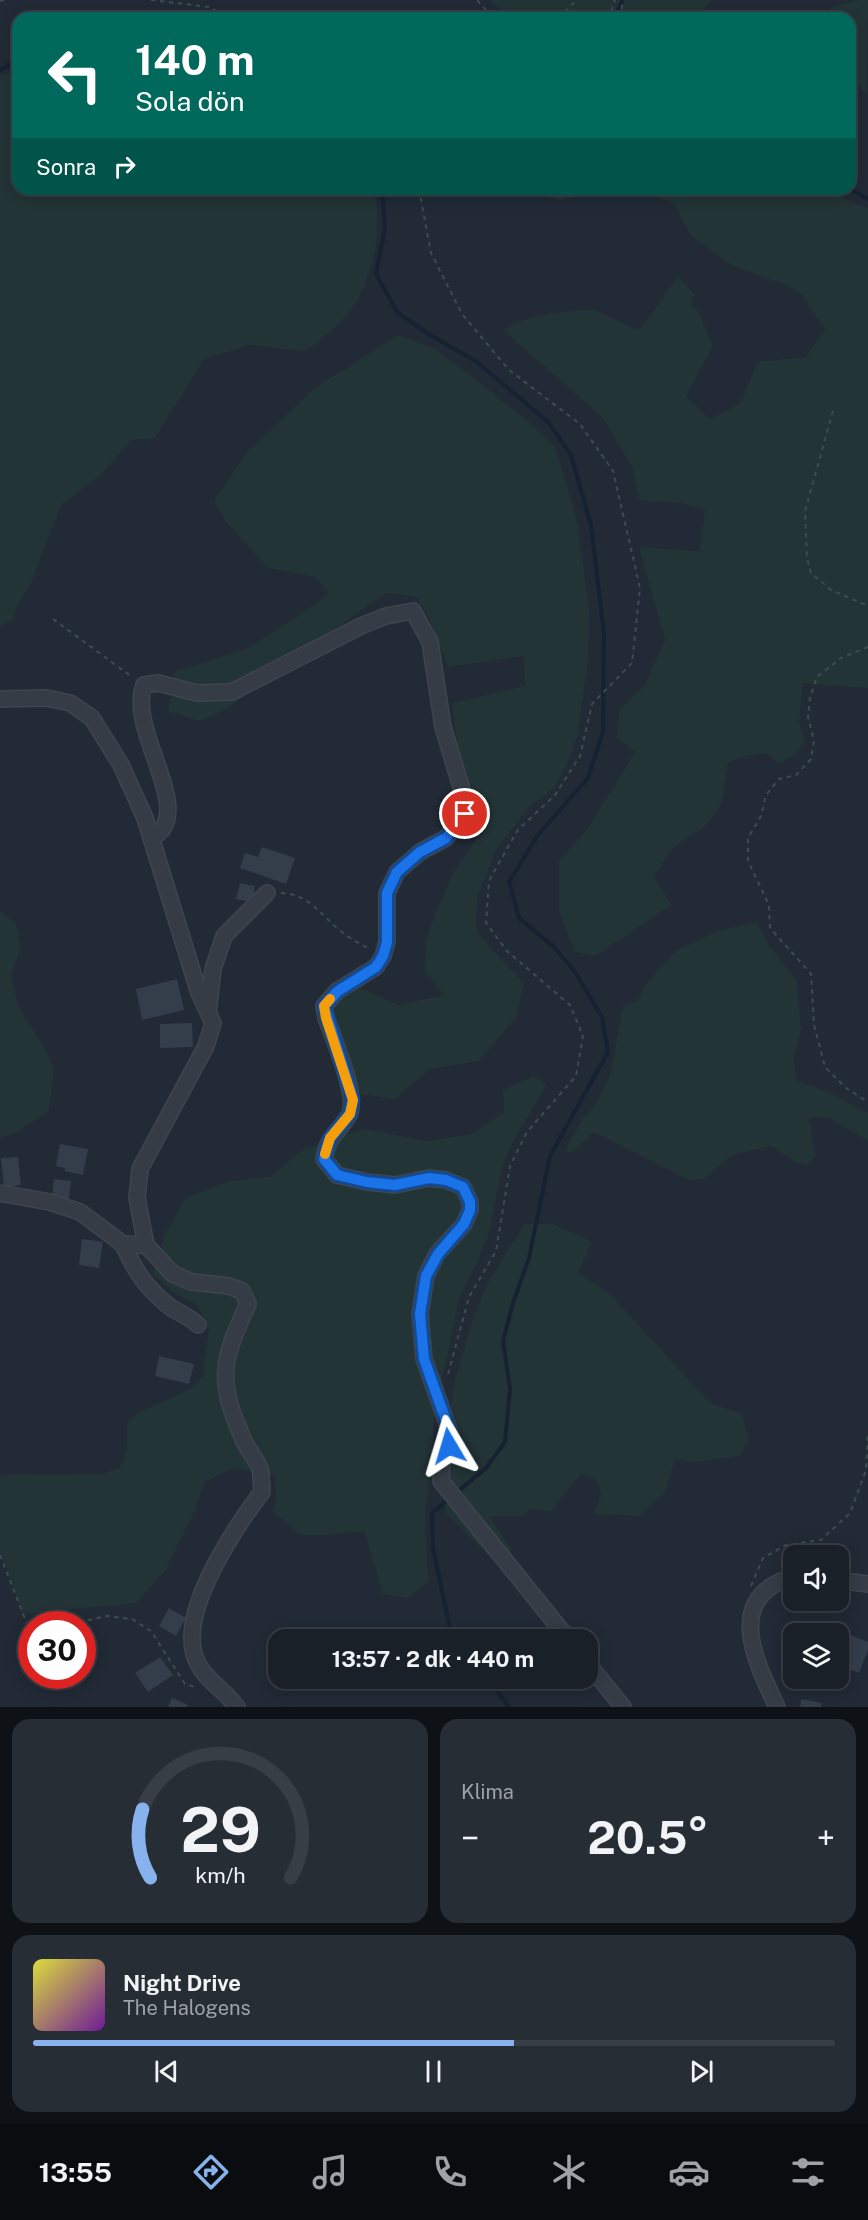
<!DOCTYPE html>
<html lang="tr">
<meta charset="utf-8">
<style>
:root{--surface:#192028;--page:#262d34;--text:#f1f3f6;--muted:#9fa3a8;--line:#373e45;--accent:#88b2ee}
body{margin:0;font-family:"Public Sans",sans-serif;background:var(--page);color:var(--text);height:100vh;display:flex;flex-direction:column;font-size:22px;white-space:nowrap}
*{box-sizing:border-box;margin:0}
p{font-size:20px;color:var(--muted)}
.icon{flex:none;width:33px;height:33px;fill:none;stroke:currentColor;stroke-width:2;stroke-linecap:round;stroke-linejoin:round}
.map{position:relative;height:1707px;overflow:hidden}
.side{display:flex;flex-direction:column;gap:12px;padding:12px;background:#0e1216;flex:1}
.side>*{flex:none}
.guide{position:absolute;left:12px;top:12px;width:844px;height:183px;border-radius:18px;box-shadow:0 3px 15px #0003,0 0 0 2px var(--line);background:#00695c;color:#fff;overflow:hidden}
.buttons{position:absolute;left:783px;top:1545px;display:grid;gap:12px}
.buttons a{display:grid;place-items:center;width:66px;height:66px;border-radius:12px;background:var(--surface);box-shadow:0 3px 15px #0003,0 0 0 2px var(--line);font-size:30px}
.speed{position:absolute;left:18px;top:1611px;display:flex;gap:12px;font-size:30px;font-weight:700;text-align:center}
.speed>*{display:grid;place-content:center;width:78px;height:78px;border-radius:50%;background:var(--surface);box-shadow:0 3px 15px #0003,0 0 0 2px var(--line);line-height:1}
.speed .limit{border:9px solid #d22;background:#fff;color:#111}
.pin{position:absolute;display:grid;place-items:center;width:51px;height:51px;color:#fff;margin:-26px;border:3px solid #fff;border-radius:50%;box-shadow:0 2px 6px #0007}
.me{position:absolute;width:66px;margin:-33px;rotate:353deg;stroke-linejoin:round;filter:drop-shadow(0 0 4px #0008)}
.turn{display:flex;align-items:center;gap:21px;height:126px;padding:0 24px;font-size:27px}
.turn .icon{width:78px;height:78px;stroke-width:2.5}
.turn b{display:block;font-size:42px;line-height:51px}
.then{display:flex;align-items:center;height:57px;padding:0 24px;background:#0003;gap:12px;font-size:22px}
.big{font-size:45px;font-weight:700;line-height:1.1}
.side .tile{flex:1;display:flex;flex-direction:column;justify-content:center;gap:9px;min-width:0;padding:0 21px;border-radius:18px;background:var(--page)}
.side .dial{align-items:center;gap:0}
.dial svg{height:156px;overflow:visible;fill:none;stroke:var(--line);stroke-width:7;stroke-linecap:round;text-anchor:middle}
.dial text{fill:var(--text);stroke:none}
.song{display:flex;align-items:center;gap:18px}
.cover{width:72px;height:72px;border-radius:9px;background:linear-gradient(135deg,hsl(60 70% 55%),hsl(280 70% 35%))}
.played{height:6px;border-radius:3px;background:linear-gradient(90deg,var(--accent) 60%,var(--line) 60%)}
.keys{display:flex;justify-content:space-around;direction:ltr}
.heat{display:flex;justify-content:space-between;align-items:center;font-size:33px;direction:ltr}
.side .tiles{flex:1;display:grid;gap:12px;grid-template-columns:1fr 1fr}
.tile:last-child{grid-column:span 2}
.trip{position:absolute;left:268px;top:1629px;width:330px;height:60px;border-radius:18px;background:var(--surface);box-shadow:0 3px 15px #0003,0 0 0 2px var(--line);font-weight:700;line-height:60px;text-align:center}
.menu{display:flex;height:96px;justify-content:space-around;align-items:center;background:#0a0d10;color:var(--muted)}
.menu .icon{width:42px;height:42px}
.menu .on{color:var(--accent)}
.menu b{font-size:27px;color:var(--text)}
.map>svg:first-child{display:block}
.green{fill:#233436}
.lines{fill:none;stroke-linecap:round;stroke-linejoin:round}
.stream{stroke:#162231;stroke-width:4}
.building{fill:#343e4b}
.minor-casing{stroke:#3e454f;stroke-width:18}
.path{stroke:#3c4d4e;stroke-width:2;stroke-dasharray:4.5 4.5;stroke-linecap:butt}
.minor{stroke:#353c46;stroke-width:15}
.route-casing{stroke:#114b97;stroke-width:15}
.route{stroke:#1a73e8;stroke-width:10}
.slow{stroke:#f59e0b;stroke-width:10}
</style>
<div class="map">
<svg width="868" height="1707" viewBox="0 0 868 1707">
<rect width="100%" height="100%" fill="#212a35"/>
<path class="green" d="M488 0H711L702 12 689 18H512Z
M860 0H868L867 95 851 74 850 18H812L837 5Z
M18 71V189H374C383 238 373 292 335 328 326 336 315 344 305 351L250 345 204 359 155 438 131 440 101 475 61 505 31 583 17 605 13 620 0 626V76Z
M505 189H612L561 200Z
M655 189H830L854 204 868 208V688L803 683 799 722 805 741 795 755 779 763 766 753 745 756 728 763 722 803 705 826 672 848 654 877 672 905 596 956 575 952 559 912V862L588 828 635 752 617 737 620 708 644 686 665 640 639 547 700 551 705 510 682 503 639 500 633 468 603 418 503 330 517 322 552 313 593 309 637 330 647 320 678 276 694 294 691 307 698 310 713 346 686 396 709 419 740 404 758 362 806 357 825 330 802 295 786 285 731 265 690 235 675 204 659 198Z
M398 335 436 349 524 418 555 446 577 521 589 608 588 660 577 738 566 766 554 788 530 806 496 850 477 897 476 923 478 934 524 983 516 1017 479 1061 430 1069 395 1099 360 1094 332 1019 335 1001 356 986 398 1005 444 995 425 971 426 940 433 920 453 873 480 833 473 820V803L457 743 452 703 525 686 524 656 448 667 430 620 416 597 387 593 356 614 226 709 200 721 168 711 175 672 248 648 307 610 329 593 315 577 268 568 227 523 214 501 247 452 315 388Z
M0 911 16 924 21 949 11 973 18 1005 46 1051 54 1070 49 1111 18 1131 0 1139Z
M757 922 769 945 797 981 801 1028 794 1056 796 1080 832 1094 868 1113V1141L830 1118 809 1117 815 1156 807 1166 796 1162 771 1146 732 1155 704 1179 689 1180 594 1132 572 1153 565 1151 582 1119 594 1107 610 1076 623 1006 637 1001 647 983 675 951 718 931Z
M534 1076 547 1084 515 1138 502 1168 488 1237 459 1300 434 1417 432 1458 425 1514 428 1581 409 1598 383 1594 364 1531 327 1535H300L273 1512 276 1496 275 1476 234 1468 205 1482 194 1513 165 1571 136 1603 23 1614 0 1551V1477L11 1475 103 1474 121 1467 127 1448V1424L136 1414 193 1388 203 1375 209 1328 197 1305 173 1292 153 1274 165 1234 186 1198 229 1181 271 1177 300 1151 362 1129 427 1141 472 1134 504 1112 503 1090Z
M524 1224H553L592 1242 578 1273 609 1293 710 1403 742 1414 749 1441 740 1456 692 1462 675 1459 665 1492 640 1516 593 1514 602 1494 596 1479 581 1474 551 1511 529 1509 524 1516H489L512 1550 492 1559 445 1512 459 1429 451 1407 454 1384 471 1325 484 1290Z"/>
<g class="lines">
<path class="stream" d="M614 18 623 0
M0 70 18 59
M382 189 385 228 376 274 397 312 430 335 477 362 548 422 571 455 591 525 604 634 603 732 588 778 538 835 509 882 519 918 554 947 575 972 602 1017 608 1052 550 1156 529 1258 513 1303 503 1341 510 1389 505 1442 486 1468 456 1493
M850 189 868 199
M450 1498 432 1513 433 1549 450 1628 458 1640
M488 1678 509 1707"/>
</g>
<path class="building" d="M262 847 295 858 286 884 240 868 245 853 258 857Z
M240 883 255 886 252 902 236 899Z
M177 979 184 1010 142 1020 136 989Z
M192 1023 193 1047 160 1048V1024Z
M60 1144 88 1149 83 1175 65 1171V1168L56 1166Z
M18 1157 21 1185 4 1187 1 1158Z
M54 1179 71 1181 69 1199 52 1197Z
M82 1239 103 1242 99 1268 79 1265Z
M159 1356 194 1364 189 1384 155 1376Z
M169 1608 186 1618 176 1636 159 1626Z
M848 1634 868 1642V1650L859 1673 838 1665V1659Z
M160 1657 173 1675 148 1692 135 1673Z
M172 1698 188 1705 187 1707H168Z
M801 1699 822 1703 821 1707H800Z"/>
<g class="lines">
<g class="minor-casing">
<path id="minor" d="M0 699 47 698 70 703 92 718 121 765 145 818 199 993 213 1023 206 1046 140 1169 137 1198 146 1245 173 1274 192 1282 229 1286 242 1291 248 1304C221 1362 217 1381 244 1441 248 1450 257 1460 260 1469 262 1476 261 1485 262 1492 235 1528 181 1607 194 1654 201 1678 223 1688 237 1707
M151 839C154 836 159 833 162 830 186 798 128 727 144 685L158 683 197 693 232 692 361 626 386 616 413 611 430 642 443 727 464 797 465 814 446 838 420 852 397 872 387 893V942L383 956 376 967 337 991 324 1006 326 1018C333 1037 359 1098 349 1115 338 1134 328 1135 324 1159L337 1175 367 1182 395 1185 429 1178 446 1180 463 1187 470 1202V1210L464 1224 437 1254 426 1276 420 1314 424 1359 449 1429V1446L442 1466 441 1481 569 1640
M208 1012 213 969 224 936 267 893
M0 1193 50 1202 80 1212 123 1244 146 1245
M123 1244C135 1271 146 1288 170 1307 179 1313 190 1317 198 1325
M838 1580 868 1584
M588 1664 623 1707
M777 1707C755 1660 723 1598 794 1576"/>
</g>
<path class="path" d="M151 0 209 7 229 18
M477 0 485 9 497 18
M0 1 4 0
M558 18 577 0
M606 18 611 12 615 0
M620 18 623 0
M419 189 431 253 462 314 509 370 580 424 613 471 640 588 632 663 592 704 580 756 555 795 517 831 489 881 486 923 507 951 570 1005 583 1036 576 1076 527 1132 510 1166 496 1251 469 1297 447 1378
M833 411 805 511 807 558 811 573 831 590 868 606
M53 619 132 677
M868 647 841 658 817 677 810 697 808 717 814 741 811 759 796 775 779 779 766 795 761 816 748 838V861L769 905 770 928 811 974 814 1025 825 1067 846 1088 868 1102
M281 893C310 894 321 916 342 932 350 939 361 944 370 949
M0 1555 27 1624 32 1629
M751 1586 763 1558 786 1545 821 1540 850 1513 866 1470 868 1432
M70 1624 107 1616 132 1619 151 1631 185 1684 198 1688"/>
<use href="#minor" class="minor"/>
</g>
<g class="lines">
<g class="route-casing">
<path id="route" d="M449 1446V1429L424 1359 420 1314 426 1276 438 1254 464 1224 470 1210V1202L463 1187 446 1180 429 1178 395 1185 367 1182 337 1175 324 1159 330 1138 350 1114 353 1100 324 1006 338 991 376 967 383 956 387 942V893L397 872 420 852 446 838 465 814"/>
</g>
<use href="#route" class="route"/>
<path class="slow" d="M325 1154 330 1138 350 1114 353 1100 326 1018 324 1006 330 999"/>
</g>
</svg>
<div class="buttons">
<a><svg class="icon" aria-label="sound" viewBox="0 0 24 24"><path d="M4 9h4l5-4v14l-5-4H4zM17 9q2 3 0 6"/></svg></a>
<a><svg class="icon" aria-label="layers" viewBox="0 0 24 24"><path d="M12 4l9 5-9 5-9-5zM3 14l9 5 9-5"/></svg></a>
</div>
<div class="speed"><div class="limit">30</div></div>
<div class="pin" style="left:465px;top:814px;background:#d93025"><svg class="icon" aria-label="arrive" viewBox="0 0 24 24"><path d="M6 21V4h12l-3 4 3 4H6"/></svg></div>
<svg class="me" style="left:449px;top:1446px" viewBox="-20 -20 40 40"><path d="M0-17L14 15 0 8-14 15z" fill="#1a73e8" stroke="#fff" stroke-width="4"/></svg>
<div class="trip">13:57 · 2 dk · 440 m</div>
<div class="guide">
<div class="turn"><svg class="icon" aria-label="left" viewBox="0 0 24 24"><path d="M17 20v-9H6M10 6l-5 5 5 5"/></svg><div><b>140 m</b>Sola dön</div></div>
<div class="then">Sonra<svg class="icon" aria-label="right" viewBox="0 0 24 24"><path d="M7 20v-9h11M14 6l5 5-5 5"/></svg></div>
</div>
</div>
<section class="side">
<div class="tiles">
<div class="tile dial"><svg viewBox="0 0 100 80">
<path d="M14 69A42 42 0 1 1 86 69"/>
<path d="M14 69A42 42 0 0 1 10 34" stroke="#88b2ee"/>
<text x="50" y="56" font-size="32" font-weight="700">29</text>
<text x="50" y="72" font-size="11">km/h</text>
</svg></div>
<div class="tile"><p>Klima</p>
<div class="heat"><a>−</a><b class="big">20.5°</b><a>+</a></div>
</div>
<div class="tile">
<div class="song"><i class="cover"></i><div><b>Night Drive</b><p>The Halogens</p></div></div>
<div class="played"></div>
<div class="keys"><svg class="icon" aria-label="previous" viewBox="0 0 24 24"><path d="M18 5L8 12l10 7zM5 5v14"/></svg><svg class="icon" aria-label="pause" viewBox="0 0 24 24"><path d="M8 5v14M16 5v14"/></svg><svg class="icon" aria-label="next" viewBox="0 0 24 24"><path d="M6 5l10 7-10 7zM19 5v14"/></svg></div>
</div>
</div>
</section>
<nav class="menu">
<b>13:55</b>
<svg class="icon on" aria-label="directions" viewBox="0 0 24 24"><path d="M12 3l9 9-9 9-9-9zM9 14v-3h6M13 9l2 2-2 2"/></svg>
<svg class="icon" aria-label="music" viewBox="0 0 24 24"><path d="M9 18V5l10-2v13"/><circle cx="6" cy="18" r="3"/><circle cx="16" cy="16" r="3"/></svg>
<svg class="icon" aria-label="phone" viewBox="0 0 24 24"><path d="M5 4h4l2 5-3 2q2 4 5 5l2-3 5 2v4C11 20 4 13 5 4z"/></svg>
<svg class="icon" aria-label="climate" viewBox="0 0 24 24"><path d="M12 3v18M4 7l16 10M4 17L20 7"/></svg>
<svg class="icon" aria-label="car" viewBox="0 0 24 24"><path d="M5 17H2v-5l4-1 3-4h7l3 4 3 1v5h-3M9 17h6M6 11h13"/><circle cx="7" cy="17" r="2"/><circle cx="17" cy="17" r="2"/></svg>
<svg class="icon" aria-label="filters" viewBox="0 0 24 24"><path d="M4 7h16M4 17h16"/><circle cx="9" cy="7" r="2"/><circle cx="15" cy="17" r="2"/></svg>
</nav>
